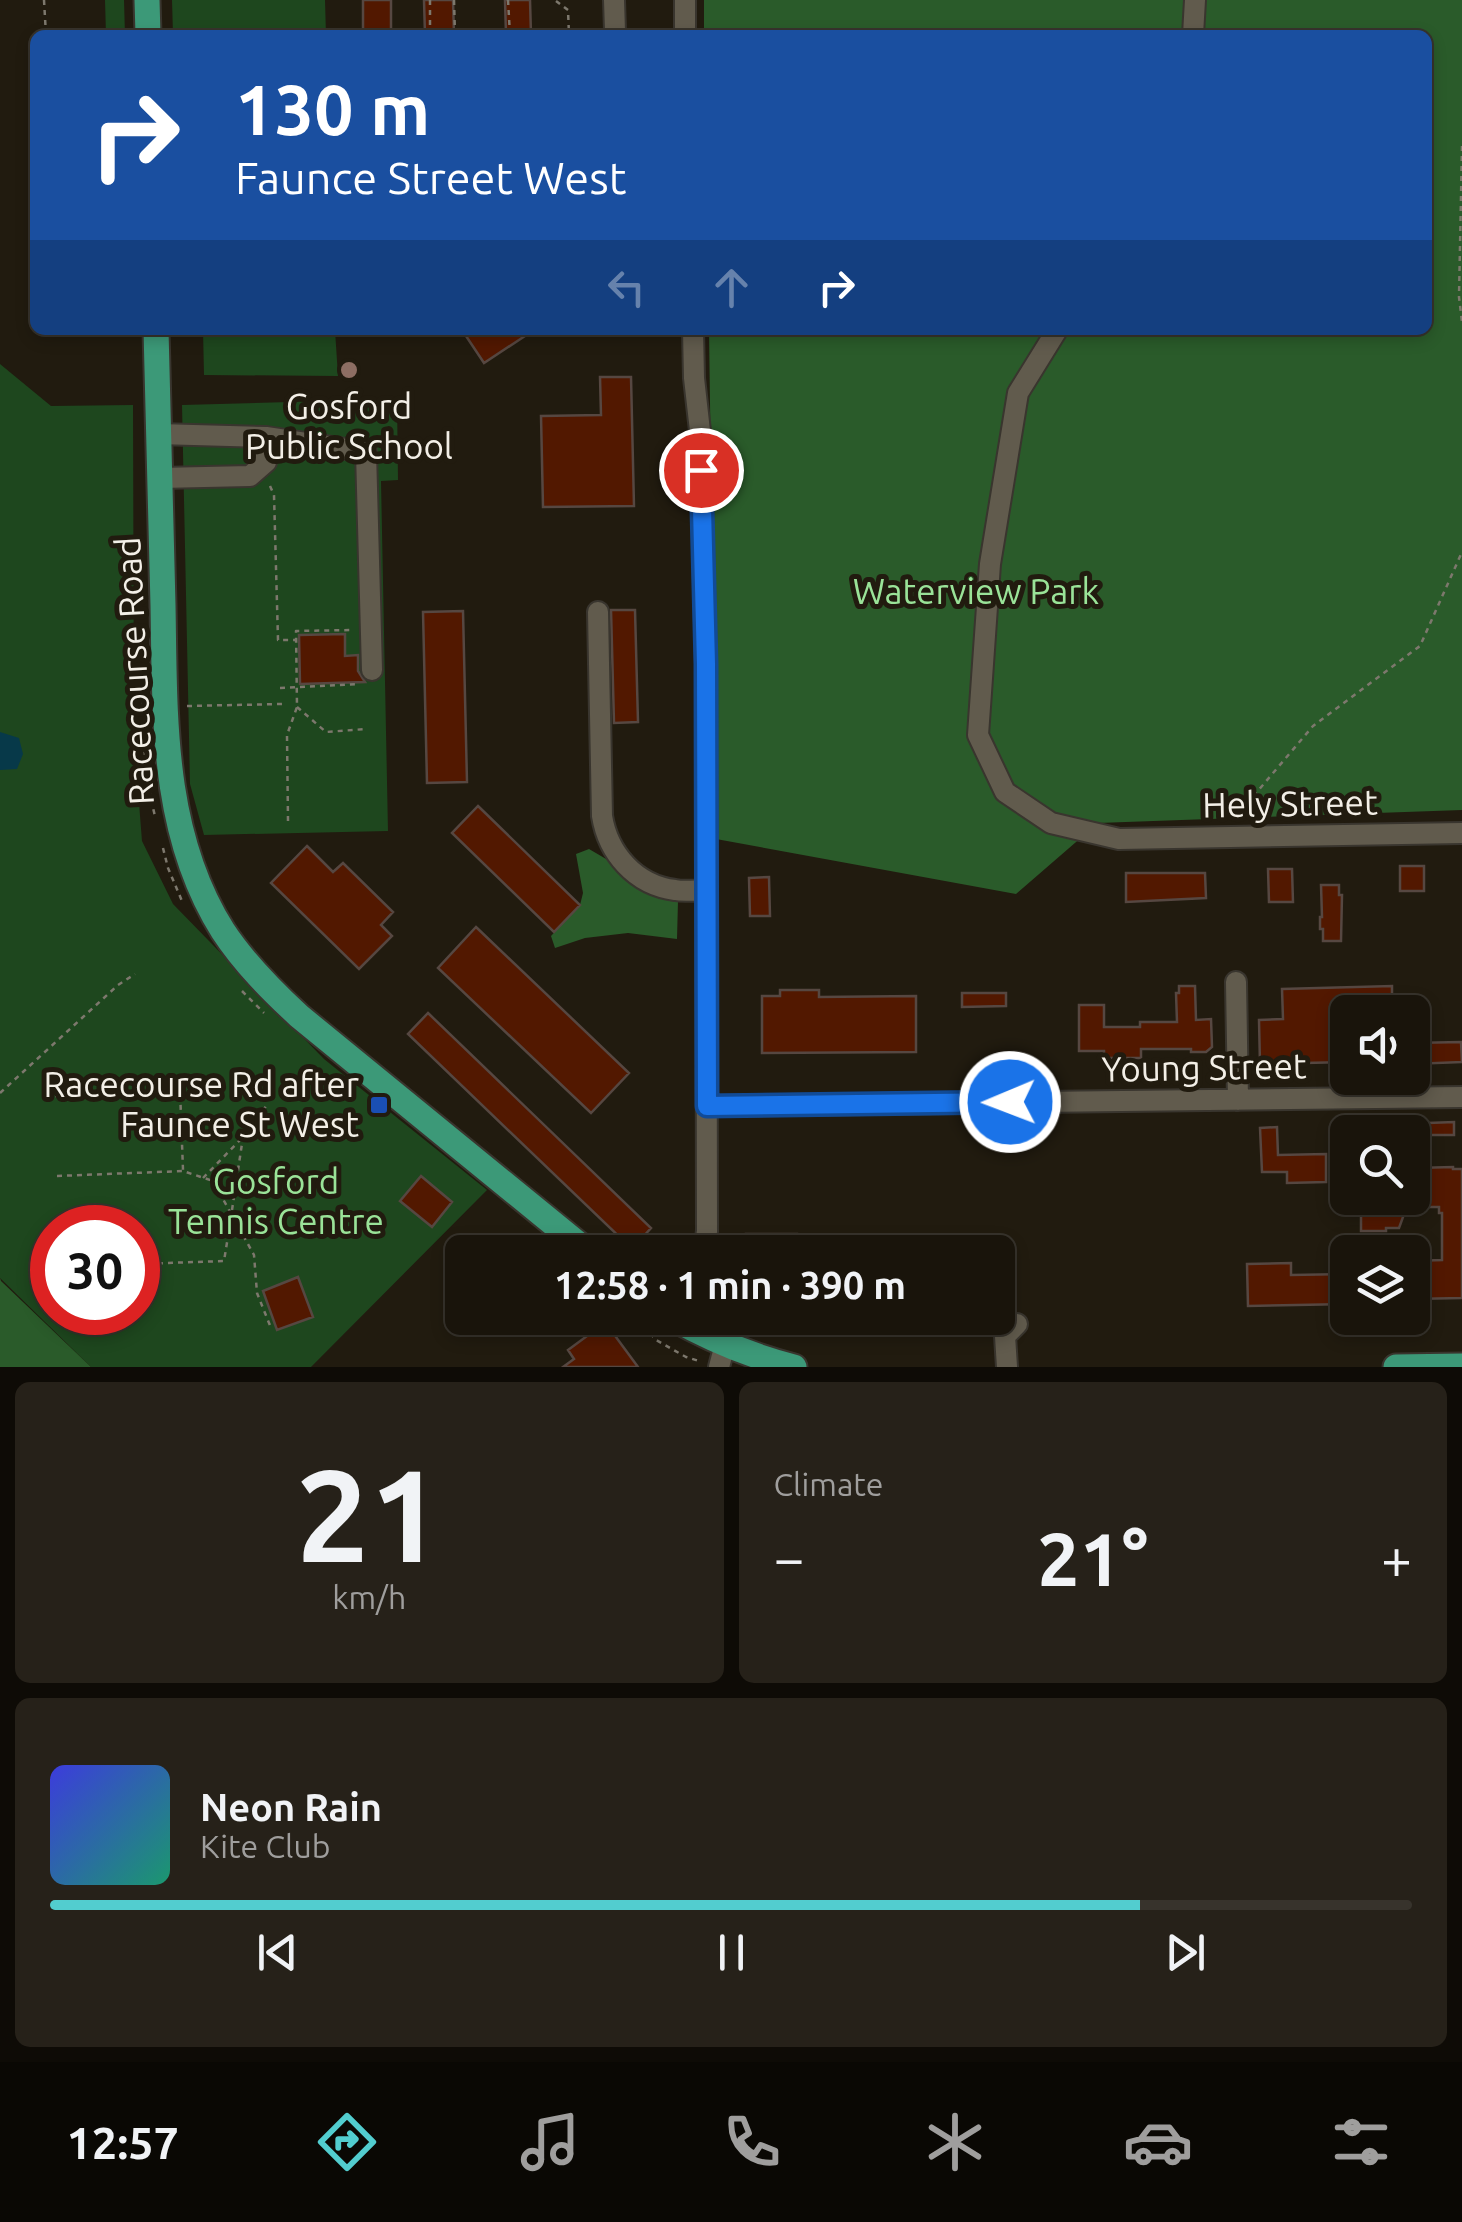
<!DOCTYPE html>
<meta charset="utf-8">
<style>
:root{--surface:#19140b;--page:#262119;--text:#f1f3f6;--muted:#9f9e9d;--line:#37332c;--accent:#52cdcf}
body{margin:0;font-family:Ubuntu,sans-serif;background:var(--page);color:var(--text);height:100vh;display:flex;flex-direction:column;font-size:38px;white-space:nowrap}
*{box-sizing:border-box;margin:0}
p{font-size:32px;color:var(--muted)}
.icon{flex:none;width:55px;height:55px;fill:none;stroke:currentColor;stroke-width:2;stroke-linecap:round;stroke-linejoin:round}
.map{position:relative;height:1367px;overflow:hidden}
.drawer{display:flex;flex-direction:column;gap:15px;padding:15px;background:#0e0b06;flex:1}
.drawer>*{flex:none}
.guide{position:absolute;left:30px;top:30px;width:1402px;height:305px;border-radius:15px;box-shadow:0 5px 15px #0003,0 0 0 2px var(--line);background:#1a4fa0;color:#fff;overflow:hidden}
.controls{position:absolute;left:1330px;top:995px;display:grid;gap:20px}
.controls a{display:grid;place-items:center;width:100px;height:100px;border-radius:15px;background:var(--surface);box-shadow:0 5px 15px #0003,0 0 0 2px var(--line);font-size:50px}
.speed{position:absolute;left:30px;top:1205px;display:flex;gap:20px;font-size:50px;font-weight:700;text-align:center}
.speed>*{display:grid;place-content:center;width:130px;height:130px;border-radius:50%;background:var(--surface);box-shadow:0 5px 15px #0003,0 0 0 2px var(--line);line-height:1}
.speed .limit{border:15px solid #d22;background:#fff;color:#111}
.pin{position:absolute;display:grid;place-items:center;width:85px;height:85px;color:#fff;margin:-42px;border:5px solid #fff;border-radius:50%;box-shadow:0 2px 10px #0007}
.me{position:absolute;width:110px;margin:-55px;rotate:269deg;stroke-linejoin:round;filter:drop-shadow(0 0 8px #0008)}
.turn{display:flex;align-items:center;gap:35px;height:210px;padding:0 40px;font-size:45px}
.turn .icon{width:130px;height:130px;stroke-width:2.5}
.turn b{display:block;font-size:70px;line-height:85px}
.lanes{display:flex;align-items:center;height:95px;padding:0 40px;background:#0003;justify-content:center;gap:50px;direction:ltr}
.lanes .off{opacity:.35}
.big{font-size:75px;font-weight:700;line-height:1.1}
.drawer .card{flex:1;display:flex;flex-direction:column;justify-content:center;gap:15px;min-width:0;padding:0 35px;border-radius:15px;background:var(--page)}
.drawer .dial{align-items:center;gap:0}
.dial b{font-size:130px;line-height:1}
.song{display:flex;align-items:center;gap:30px}
.cover{width:120px;height:120px;border-radius:15px;background:linear-gradient(135deg,hsl(240 70% 55%),hsl(160 70% 35%))}
.played{height:10px;border-radius:5px;background:linear-gradient(90deg,var(--accent) 80%,var(--line) 80%)}
.keys{display:flex;justify-content:space-around;direction:ltr}
.heat{display:flex;justify-content:space-between;align-items:center;font-size:55px;direction:ltr}
.drawer .tiles{flex:1;display:grid;gap:15px;grid-template-columns:1fr 1fr}
.card:last-child{grid-column:span 2}
.trip{position:absolute;left:445px;top:1235px;width:570px;height:100px;border-radius:15px;background:var(--surface);box-shadow:0 5px 15px #0003,0 0 0 2px var(--line);font-weight:700;line-height:100px;text-align:center}
.menu{display:flex;height:160px;justify-content:space-around;align-items:center;background:#0a0804;color:var(--muted)}
.menu .icon{width:70px;height:70px}
.menu .on{color:var(--accent)}
.menu b{font-size:45px;color:var(--text)}
.map>svg:first-child{display:block}
.green{fill:#1e471e;fill-rule:evenodd}
.forest{fill:#2a5b2a}
.water{fill:#073949}
.building{fill:#521800;stroke:#564741;stroke-width:2.5}
.lines{fill:none;stroke-linecap:round;stroke-linejoin:round}
.minor-casing{stroke:#39352e;stroke-width:24}
.major-casing{stroke:#39352e;stroke-width:29}
.path{stroke:#7d786d;stroke-width:2.5;stroke-dasharray:5 5;stroke-linecap:butt}
.minor{stroke:#615b4d;stroke-width:20}
.major{stroke:#3c9978;stroke-width:25}
.route-casing{stroke:#114b97;stroke-width:25}
.route{stroke:#1a73e8;stroke-width:18}
.education-dot{fill:#8d6e63;stroke:#211b0f;stroke-width:4}
.transit-dot{fill:#1a4fb4;stroke:#211b0f;stroke-width:4}
.labels{text-anchor:middle;stroke-width:10;stroke-linejoin:round;paint-order:stroke}
.poi-label{font-size:35px;fill:#f3efe7;stroke:#211b0f}
.park-label{font-size:35px;fill:#9ae398;stroke:#211b0f}
.street-label{font-size:35px;fill:#f3efe7;stroke:#211b0f}
</style>
<div class="map">
<svg width="1462" height="1367" viewBox="0 0 1462 1367">
<rect width="100%" height="100%" fill="#211b0f"/>
<path class="green" d="M105 0H124L125 35H106Z
M172 0H325L326 35H173Z
M203 330H335L338 376 204 375Z
M0 364 51 406 133 405 134 739 142 841 173 904 324 1059 487 1190 311 1367H91L0 1278ZM52 1228H138V1312H52Z
M397 399 398 480 381 481 388 831 204 835 190 784 182 405Z"/>
<path class="forest" d="M704 0H1462V810L1098 823 1016 894 716 839 709 330H1428V35H704Z
M589 849 678 901 677 939 628 933 585 938 555 948 551 936 580 905 583 893 576 854Z
M0 1278 1 1281 91 1367H0Z"/>
<path class="water" d="M0 732 19 738 23 754 17 769 0 770Z"/>
<path class="building" d="M363 0H391V35H363Z
M424 0H453L454 35H425Z
M505 0H530L531 35H506Z
M462 330H534L484 363Z
M600 377H631L634 506 543 507 541 416 601 415Z
M611 610H635L638 722 614 723Z
M463 611 467 782 427 783 423 612Z
M345 634V656L358 655V671L365 682 300 684 299 635Z
M478 806 580 905 554 932 452 833Z
M307 846 333 872 343 863 393 912 381 925 392 936 359 969 271 883Z
M1400 866H1424V891H1400Z
M1268 869H1292L1293 902H1269Z
M1126 873H1205L1206 898 1126 902Z
M769 877 770 916H750L749 878Z
M1321 885H1339V895H1342L1341 941H1323V929H1320V917H1322Z
M476 927 629 1073 591 1113 438 968Z
M1179 986H1195L1196 1020 1211 1019 1212 1047 1206 1052H1191V1049H1141V1058H1104V1051H1079V1005H1104V1027H1140V1022H1177L1176 993H1179Z
M1392 986V1012H1348V1062L1260 1064 1259 1020 1283 1019 1282 989Z
M780 990H819V997L916 996V1052L762 1053V996H780Z
M962 993H1006V1006L962 1007Z
M428 1013 651 1228 632 1249 408 1034Z
M1461 1042 1462 1062 1412 1064V1043Z
M1371 1115H1398V1132H1372Z
M1454 1122V1135H1428V1123Z
M1277 1127 1278 1155 1326 1154V1182L1287 1183V1172H1262L1260 1128Z
M1453 1167V1169H1462V1298L1412 1299V1261L1442 1260V1213H1439V1207H1416V1168Z
M421 1176 452 1202 432 1227 400 1201Z
M1361 1198H1410L1399 1228H1386V1231H1361Z
M746 1234H797V1251L747 1252Z
M1291 1263V1275L1348 1274V1304L1248 1306 1247 1264Z
M298 1277 313 1317 277 1330 263 1291Z
M574 1318H602L638 1367H563L574 1359 568 1350 587 1336Z"/>
<g class="lines">
<g class="minor-casing">
<path id="minor" d="M614 0 615 31
M685 0V35
M1193 35 1195 0
M693 330 694 378 700 431 706 664 707 1231 704 1252
M1057 330 1018 393 990 564 978 735 1005 792 1051 823 1119 839 1462 833
M158 434 266 437V462L250 476 160 478
M266 437 366 452 372 670
M598 612 602 816C608 853 635 885 675 890 685 892 696 890 707 890
M1236 982 1238 1100
M707 1106 1462 1097
M719 1367 725 1344
M1007 1367 1005 1336 1017 1324"/>
</g>
<g class="major-casing">
<path id="major" d="M147 0 148 35
M156 330C159 422 160 513 163 605 165 716 161 833 223 931 244 963 271 990 299 1016L588 1252
M673 1318C712 1340 751 1356 794 1367
M1396 1367 1462 1366"/>
</g>
<path class="path" d="M44 0 46 35
M430 0V35
M454 0 455 35
M508 0 510 35
M556 1 568 10 569 35
M1462 146 1459 297 1462 322
M270 486 274 495 278 640H295
M280 688 358 684
M143 700C143 740 145 777 155 816
M187 706 282 704
M297 707 326 732 366 729
M1234 819 1313 726 1420 646 1462 552
M288 821 287 735 297 707 296 631 354 630
M163 848 168 868 182 901
M242 991 264 1013
M0 1093 118 985 135 974
M55 1096 180 1090 183 1170
M57 1176 183 1171 213 1181 254 1255 257 1293 271 1328
M203 1178 243 1137 267 1105
M232 1210 243 1137
M138 1264 224 1261 231 1218
M637 1318 656 1340 686 1357 699 1361"/>
<use href="#minor" class="minor"/>
<use href="#major" class="major"/>
</g>
<g class="lines">
<g class="route-casing">
<path id="route" d="M701 470 706 664 707 1106 1010 1102"/>
</g>
<use href="#route" class="route"/>
</g>
<circle class="education-dot" cx="349" cy="370" r="10"/>
<rect class="transit-dot" x="369" y="1095" width="20" height="20" rx="5"/>
<g class="labels">
<g class="poi-label">
<text x="349" y="419">Gosford<tspan x="349" dy="40">Public School</tspan></text>
<text x="359" y="1097" text-anchor="end">Racecourse Rd after<tspan x="359" dy="40">Faunce St West</tspan></text>
</g>
<g class="park-label">
<text x="976" y="604">Waterview Park</text>
<text x="276" y="1194">Gosford<tspan x="276" dy="40">Tennis Centre</tspan></text>
</g>
<g class="street-label">
<text transform="translate(135 671) rotate(-93)" y="12">Racecourse Road</text>
<text transform="translate(1290 804) rotate(-1)" y="12">Hely Street</text>
<text transform="translate(1204 1068) rotate(-1)" y="12">Young Street</text>
</g>
</g>
</svg>
<div class="controls">
<a><svg class="icon" aria-label="sound" viewBox="0 0 24 24"><path d="M4 9h4l5-4v14l-5-4H4zM17 9q2 3 0 6"/></svg></a>
<a><svg class="icon" aria-label="search" viewBox="0 0 24 24"><circle cx="10" cy="10" r="6"/><path d="M15 15l6 6"/></svg></a>
<a><svg class="icon" aria-label="layers" viewBox="0 0 24 24"><path d="M12 4l9 5-9 5-9-5zM3 14l9 5 9-5"/></svg></a>
</div>
<div class="speed"><div class="limit">30</div></div>
<div class="pin" style="left:701px;top:470px;background:#d93025"><svg class="icon" aria-label="arrive" viewBox="0 0 24 24"><path d="M6 21V4h12l-3 4 3 4H6"/></svg></div>
<svg class="me" style="left:1010px;top:1102px" viewBox="-20 -20 40 40"><circle r="17" fill="#1a73e8" stroke="#fff" stroke-width="3"/><path d="M0-11L8 9 0 5-8 9z" fill="#fff"/></svg>
<div class="trip">12:58 · 1 min · 390 m</div>
<div class="guide">
<div class="turn"><svg class="icon" aria-label="right" viewBox="0 0 24 24"><path d="M7 20v-9h11M14 6l5 5-5 5"/></svg><div><b>130 m</b>Faunce Street West</div></div>
<div class="lanes"><svg class="icon off" aria-label="left" viewBox="0 0 24 24"><path d="M17 20v-9H6M10 6l-5 5 5 5"/></svg><svg class="icon off" aria-label="ahead" viewBox="0 0 24 24"><path d="M12 20V5M6 11l6-6 6 6"/></svg><svg class="icon" aria-label="right" viewBox="0 0 24 24"><path d="M7 20v-9h11M14 6l5 5-5 5"/></svg></div>
</div>
</div>
<section class="drawer">
<div class="tiles">
<div class="card dial"><b>21</b><p>km/h</p></div>
<div class="card"><p>Climate</p>
<div class="heat"><a>−</a><b class="big">21°</b><a>+</a></div>
</div>
<div class="card">
<div class="song"><i class="cover"></i><div><b>Neon Rain</b><p>Kite Club</p></div></div>
<div class="played"></div>
<div class="keys"><svg class="icon" aria-label="previous" viewBox="0 0 24 24"><path d="M18 5L8 12l10 7zM5 5v14"/></svg><svg class="icon" aria-label="pause" viewBox="0 0 24 24"><path d="M8 5v14M16 5v14"/></svg><svg class="icon" aria-label="next" viewBox="0 0 24 24"><path d="M6 5l10 7-10 7zM19 5v14"/></svg></div>
</div>
</div>
</section>
<nav class="menu">
<b>12:57</b>
<svg class="icon on" aria-label="directions" viewBox="0 0 24 24"><path d="M12 3l9 9-9 9-9-9zM9 14v-3h6M13 9l2 2-2 2"/></svg>
<svg class="icon" aria-label="music" viewBox="0 0 24 24"><path d="M9 18V5l10-2v13"/><circle cx="6" cy="18" r="3"/><circle cx="16" cy="16" r="3"/></svg>
<svg class="icon" aria-label="phone" viewBox="0 0 24 24"><path d="M5 4h4l2 5-3 2q2 4 5 5l2-3 5 2v4C11 20 4 13 5 4z"/></svg>
<svg class="icon" aria-label="climate" viewBox="0 0 24 24"><path d="M12 3v18M4 7l16 10M4 17L20 7"/></svg>
<svg class="icon" aria-label="car" viewBox="0 0 24 24"><path d="M5 17H2v-5l4-1 3-4h7l3 4 3 1v5h-3M9 17h6M6 11h13"/><circle cx="7" cy="17" r="2"/><circle cx="17" cy="17" r="2"/></svg>
<svg class="icon" aria-label="filters" viewBox="0 0 24 24"><path d="M4 7h16M4 17h16"/><circle cx="9" cy="7" r="2"/><circle cx="15" cy="17" r="2"/></svg>
</nav>
